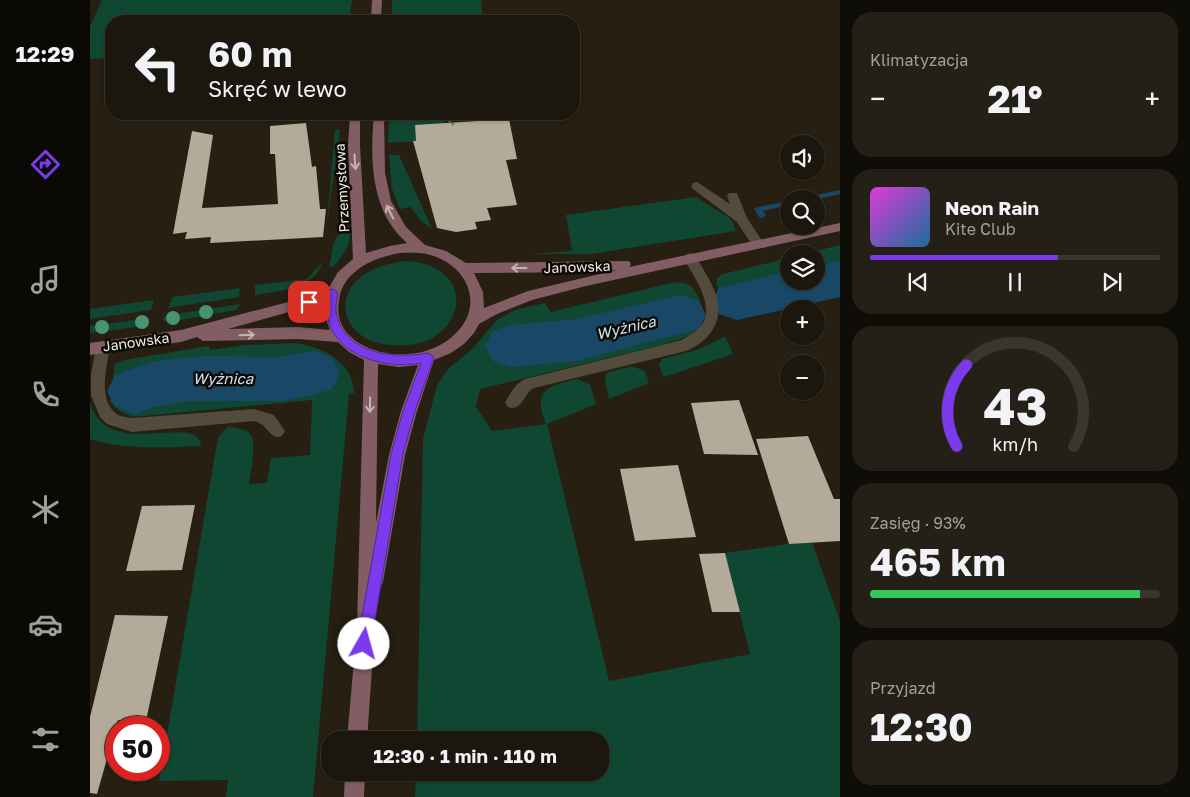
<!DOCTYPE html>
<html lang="pl">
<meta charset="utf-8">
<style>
:root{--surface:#1c170e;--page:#252017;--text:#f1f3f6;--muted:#a09f9e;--line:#3a362e;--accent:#7c3aed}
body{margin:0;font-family:"Golos Text",sans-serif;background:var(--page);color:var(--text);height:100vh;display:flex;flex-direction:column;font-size:19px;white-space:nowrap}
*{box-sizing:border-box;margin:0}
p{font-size:16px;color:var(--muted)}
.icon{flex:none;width:28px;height:28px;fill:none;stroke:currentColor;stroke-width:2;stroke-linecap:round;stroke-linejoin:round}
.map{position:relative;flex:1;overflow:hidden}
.sheet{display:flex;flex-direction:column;gap:12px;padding:12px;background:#0f0d08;width:350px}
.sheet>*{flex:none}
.guide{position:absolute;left:15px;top:15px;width:475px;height:105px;border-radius:20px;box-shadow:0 1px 4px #0004,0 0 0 1px var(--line);background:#1c170e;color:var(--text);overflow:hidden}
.controls{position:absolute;left:690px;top:135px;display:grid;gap:10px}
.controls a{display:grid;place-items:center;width:45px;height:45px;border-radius:50%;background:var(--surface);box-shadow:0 1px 4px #0004,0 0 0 1px var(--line);font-size:25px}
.speed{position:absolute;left:15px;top:716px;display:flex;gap:10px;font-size:25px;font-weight:700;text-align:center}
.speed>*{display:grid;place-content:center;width:65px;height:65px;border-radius:50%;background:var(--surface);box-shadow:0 1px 4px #0004,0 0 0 1px var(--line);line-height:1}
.speed .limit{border:8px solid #d22;background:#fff;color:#111}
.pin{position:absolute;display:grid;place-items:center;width:42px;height:42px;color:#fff;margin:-21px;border-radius:10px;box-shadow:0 2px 8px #0006}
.me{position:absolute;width:55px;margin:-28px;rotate:7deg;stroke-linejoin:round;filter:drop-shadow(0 0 4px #0008)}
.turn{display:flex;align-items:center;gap:18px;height:105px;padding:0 20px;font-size:22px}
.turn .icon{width:65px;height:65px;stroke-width:2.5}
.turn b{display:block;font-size:35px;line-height:42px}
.big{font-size:38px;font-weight:700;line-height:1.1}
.sheet .widget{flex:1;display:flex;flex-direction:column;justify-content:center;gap:8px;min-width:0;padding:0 18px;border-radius:20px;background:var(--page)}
.sheet .dial{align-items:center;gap:0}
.dial svg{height:130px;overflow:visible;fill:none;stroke:var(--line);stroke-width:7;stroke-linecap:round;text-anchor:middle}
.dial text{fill:var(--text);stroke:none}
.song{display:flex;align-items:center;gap:15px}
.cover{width:60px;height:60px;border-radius:8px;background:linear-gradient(135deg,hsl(300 70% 55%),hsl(200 70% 35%))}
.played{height:5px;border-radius:2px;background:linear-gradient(90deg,var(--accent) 65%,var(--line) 65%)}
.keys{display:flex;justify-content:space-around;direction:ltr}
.heat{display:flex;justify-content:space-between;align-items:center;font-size:28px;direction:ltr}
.charge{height:8px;border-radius:4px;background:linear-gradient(90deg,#34c759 93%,var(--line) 0)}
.trip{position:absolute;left:231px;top:731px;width:288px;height:50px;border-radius:20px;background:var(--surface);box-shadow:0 1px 4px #0004,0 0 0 1px var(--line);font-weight:700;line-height:50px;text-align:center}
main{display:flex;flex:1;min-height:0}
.tabs{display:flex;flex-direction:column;width:90px;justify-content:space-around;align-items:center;background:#0b0906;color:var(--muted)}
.tabs .icon{width:35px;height:35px}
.tabs .on{color:var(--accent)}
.tabs b{font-size:22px;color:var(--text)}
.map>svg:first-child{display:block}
.green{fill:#104733}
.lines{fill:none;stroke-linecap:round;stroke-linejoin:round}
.stream{fill:#184866;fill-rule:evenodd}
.river{fill:#184866;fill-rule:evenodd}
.building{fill:#b3aa99}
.path{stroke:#787267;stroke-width:2.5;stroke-dasharray:2.5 2;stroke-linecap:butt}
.lane{fill:#534b3c;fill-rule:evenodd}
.street{fill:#534b3c;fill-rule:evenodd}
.secondary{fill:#825e64;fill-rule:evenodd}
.tree{fill:#469470}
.oneway{stroke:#c4b3b0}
.route{fill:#7c3aed;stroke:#51269a}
.labels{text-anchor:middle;stroke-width:5;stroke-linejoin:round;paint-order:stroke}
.street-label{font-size:14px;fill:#f0ebe3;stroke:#0d0905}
.water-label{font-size:15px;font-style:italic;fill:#cde2f1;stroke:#0d0905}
</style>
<main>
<nav class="tabs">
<b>12:29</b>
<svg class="icon on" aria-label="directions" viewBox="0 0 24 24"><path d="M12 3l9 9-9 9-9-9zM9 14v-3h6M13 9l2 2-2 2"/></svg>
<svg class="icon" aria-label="music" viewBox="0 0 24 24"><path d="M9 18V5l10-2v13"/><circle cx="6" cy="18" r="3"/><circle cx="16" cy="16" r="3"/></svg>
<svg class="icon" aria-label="phone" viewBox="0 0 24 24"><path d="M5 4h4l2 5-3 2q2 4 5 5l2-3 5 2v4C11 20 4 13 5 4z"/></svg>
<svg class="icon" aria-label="climate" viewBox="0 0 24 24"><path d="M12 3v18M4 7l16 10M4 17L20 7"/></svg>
<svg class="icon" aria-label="car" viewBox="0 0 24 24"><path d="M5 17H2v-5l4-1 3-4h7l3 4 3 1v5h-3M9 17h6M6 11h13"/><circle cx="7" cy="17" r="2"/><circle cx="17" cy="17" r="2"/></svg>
<svg class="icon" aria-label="filters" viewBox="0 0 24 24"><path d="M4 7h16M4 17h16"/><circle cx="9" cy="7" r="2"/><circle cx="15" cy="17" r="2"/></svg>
</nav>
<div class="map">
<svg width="750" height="797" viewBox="0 0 750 797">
<rect width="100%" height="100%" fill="#261f12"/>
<path class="green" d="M12 0H262L259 21H21V58L0 59V26Z
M302 0H391L393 21H302Z
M299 114H345L359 126 325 125 326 141 298 143Z
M245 130H250L237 224Z
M299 155H309L342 229 330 220 321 207 310 209 302 189Z
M254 172H256L260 218 253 219 248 217Z
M606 197 638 217 642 221 646 231 501 254H441L482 251 476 215Z
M259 230C263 243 252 257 243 267L239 266C244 251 240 233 259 230Z
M750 245V273L726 278V254H714Z
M699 258V281H710L631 298 627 284V278L633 274Z
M317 261C328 262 340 264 350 271 371 285 371 311 354 329 345 339 330 344 317 345 242 353 228 269 317 261Z
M232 262C225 290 187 291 165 295V285L217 279Z
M581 283C586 282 592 282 597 284 611 291 617 317 607 329 599 338 583 341 571 345L390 389 386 407 402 431 456 424C442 391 457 386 487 379L500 385 506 404 457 424 519 681 660 654 635 553 699 544 722 542 750 621V797H325L326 773 510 772V740H327L333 439 347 385 358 369 382 349 408 319 425 310 455 303 461 312Z
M150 288 149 297 78 308 83 297Z
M64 300 61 310 0 319V309Z
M150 304 146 310 79 322 73 320 74 316Z
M60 318 58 323 53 326 0 333V326Z
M634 337 636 338 643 354 574 377 569 365 572 359 607 350Z
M205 343C232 347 263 361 264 393L259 394 223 797H136L138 780 69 781 128 437 138 427C145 428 155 428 160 434 168 442 160 473 159 484L177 483 181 458 220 455 222 400 43 417 31 412 20 402 25 364 34 360 119 346 120 350 155 345Z
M542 366 555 371 559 383 519 399 515 381 516 373Z
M0 403C18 463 108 410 111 446 73 448 37 450 0 439Z"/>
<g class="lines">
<path class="stream" d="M750 190V194L726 200 715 199 718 197Z
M699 201V205L673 211 676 215 672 218 669 217 664 209 668 207Z
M717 281H725L727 285 726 287H720Z"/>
<path class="river" d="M750 261V297L647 320 629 314 622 301 629 288 699 271V281H726V266Z
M591 295 609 301 616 315 609 329 486 361 421 367 403 361 395 346 403 331 421 325 486 319Z
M223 351 242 357 250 373 242 389 223 395 193 401H97L64 407 44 414 25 407 17 391 25 375 61 362 79 359 115 356 189 357Z"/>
</g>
<path class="building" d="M419 119 427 159 416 160 427 205 397 208 401 220 385 222 387 229 366 232 347 228 323 141H326L325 125Z
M216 123 222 167 226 166 230 209H236L233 237 120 243 121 237 95 239 97 232 83 234 102 131 123 135 112 208 188 204 185 154H180V126Z
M649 400 668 455 614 454 601 403Z
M718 436 744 499H750V541L699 544 666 439Z
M588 465 606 537 545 541 530 469Z
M105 505 92 570 36 571 52 506Z
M635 553 650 612H622L609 554Z
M25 615 78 616 56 721 28 720 7 794 0 793V717Z"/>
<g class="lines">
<path class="path" d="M352 114 364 125"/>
<path class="lane" d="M607 182 640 204 637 196 639 193H647L657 218 675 245 674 248H664L647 222 603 189 601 186 603 183Z"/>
<path class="street" d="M600 253 605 255C619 280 642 308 618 336 613 342 604 348 596 351L444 388C433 394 432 412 418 407L415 403C420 393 425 384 435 379L592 340C599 335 608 331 613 323 624 303 603 275 593 258L595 255Z
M13 341 18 343 20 347C17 366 7 401 27 414 31 417 37 417 42 418L164 409 184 415 195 431 192 436C179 441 179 424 164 421L42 432 17 424 10 417 1 395V375L6 347 8 343Z"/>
<path class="secondary" d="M282 0H292L291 21H281Z
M260 114H270V146L276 253 300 246 317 243C280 211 280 159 284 114H294L295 173 301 201 316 227 335 245 356 251 376 263 539 261 541 264 539 267 750 223V231L496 286 442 300 407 314 389 324 384 333 374 344 361 353 344 360 327 411 315 455 293 582 290 588 286 590 285 626 277 740H257L267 626 274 360 259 352 248 342 208 339 113 341 107 337 91 342 0 355V343L91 330 217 297 238 289 248 272 263 259 258 146ZM310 253C320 253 331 252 340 255 377 265 395 304 366 333 354 346 335 353 319 354 287 357 242 340 249 301 250 289 256 279 265 272 277 261 294 256 310 253ZM527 270 438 291 394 308 393 292 384 273 508 272ZM235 302V317L240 330 208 327 138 329ZM288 364 309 367 328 365 311 411 299 455 286 523Z
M255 772H275L274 797H254Z"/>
</g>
<g class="tree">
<circle cx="116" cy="312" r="7"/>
<circle cx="83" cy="318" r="7"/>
<circle cx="52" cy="322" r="7"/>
<circle cx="12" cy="327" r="7"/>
</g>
<defs><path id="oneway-shaft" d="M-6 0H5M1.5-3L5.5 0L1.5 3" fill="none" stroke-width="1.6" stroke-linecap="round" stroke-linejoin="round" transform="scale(1.25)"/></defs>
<g class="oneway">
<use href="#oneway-shaft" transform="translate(265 162) rotate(86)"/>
<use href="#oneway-shaft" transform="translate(300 212) rotate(-117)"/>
<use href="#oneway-shaft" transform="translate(429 268) rotate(180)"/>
<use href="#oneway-shaft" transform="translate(157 335) rotate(-2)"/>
<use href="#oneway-shaft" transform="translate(280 405) rotate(91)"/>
</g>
<path class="route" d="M243 289 248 293C247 299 245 306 246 312 254 355 304 359 338 353L344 357 325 411 313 454 281 644 279 649 274 651 269 649 267 644 301 454 313 411 331 363C290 371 230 351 237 299L219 306 214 302 215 299Z"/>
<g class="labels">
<g class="street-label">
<text transform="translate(252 188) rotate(-93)" y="5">Przemysłowa</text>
<text transform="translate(487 267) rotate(-2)" y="5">Janowska</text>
<text transform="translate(46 342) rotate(-8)" y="5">Janowska</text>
</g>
<g class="water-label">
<text transform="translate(536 328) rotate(-13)" y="5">Wyżnica</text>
<text x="133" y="384">Wyżnica</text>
</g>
</g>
</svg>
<div class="controls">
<a><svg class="icon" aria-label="sound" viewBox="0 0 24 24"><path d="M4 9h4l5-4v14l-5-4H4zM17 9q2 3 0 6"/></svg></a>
<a><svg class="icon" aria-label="search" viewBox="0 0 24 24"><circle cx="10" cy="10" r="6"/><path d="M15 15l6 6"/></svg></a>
<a><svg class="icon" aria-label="layers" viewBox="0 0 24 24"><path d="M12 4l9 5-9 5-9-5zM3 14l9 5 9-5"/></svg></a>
<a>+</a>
<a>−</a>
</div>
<div class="speed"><div class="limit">50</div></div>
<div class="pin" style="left:219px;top:302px;background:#d93025"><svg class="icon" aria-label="arrive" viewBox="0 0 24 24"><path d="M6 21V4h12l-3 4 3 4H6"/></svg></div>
<svg class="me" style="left:274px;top:644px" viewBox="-20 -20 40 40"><circle r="19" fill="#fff"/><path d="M0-13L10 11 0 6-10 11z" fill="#7c3aed"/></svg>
<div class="trip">12:30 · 1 min · 110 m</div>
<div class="guide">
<div class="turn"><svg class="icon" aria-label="left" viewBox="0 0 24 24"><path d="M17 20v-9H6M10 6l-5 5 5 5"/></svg><div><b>60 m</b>Skręć w lewo</div></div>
</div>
</div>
<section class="sheet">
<div class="widget"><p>Klimatyzacja</p>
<div class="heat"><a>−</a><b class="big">21°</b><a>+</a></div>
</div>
<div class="widget">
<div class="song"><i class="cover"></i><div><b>Neon Rain</b><p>Kite Club</p></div></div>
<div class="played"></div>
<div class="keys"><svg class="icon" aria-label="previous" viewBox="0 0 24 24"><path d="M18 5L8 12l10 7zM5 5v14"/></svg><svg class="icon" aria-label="pause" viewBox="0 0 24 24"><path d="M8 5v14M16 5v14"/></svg><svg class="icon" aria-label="next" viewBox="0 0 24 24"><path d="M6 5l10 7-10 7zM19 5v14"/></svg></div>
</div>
<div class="widget dial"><svg viewBox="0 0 100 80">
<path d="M14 69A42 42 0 1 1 86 69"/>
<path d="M14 69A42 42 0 0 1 20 19" stroke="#7c3aed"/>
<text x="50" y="56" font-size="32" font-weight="700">43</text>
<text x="50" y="72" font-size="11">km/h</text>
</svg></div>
<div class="widget"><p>Zasięg · 93%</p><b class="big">465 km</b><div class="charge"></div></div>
<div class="widget"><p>Przyjazd</p><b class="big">12:30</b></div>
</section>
</main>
